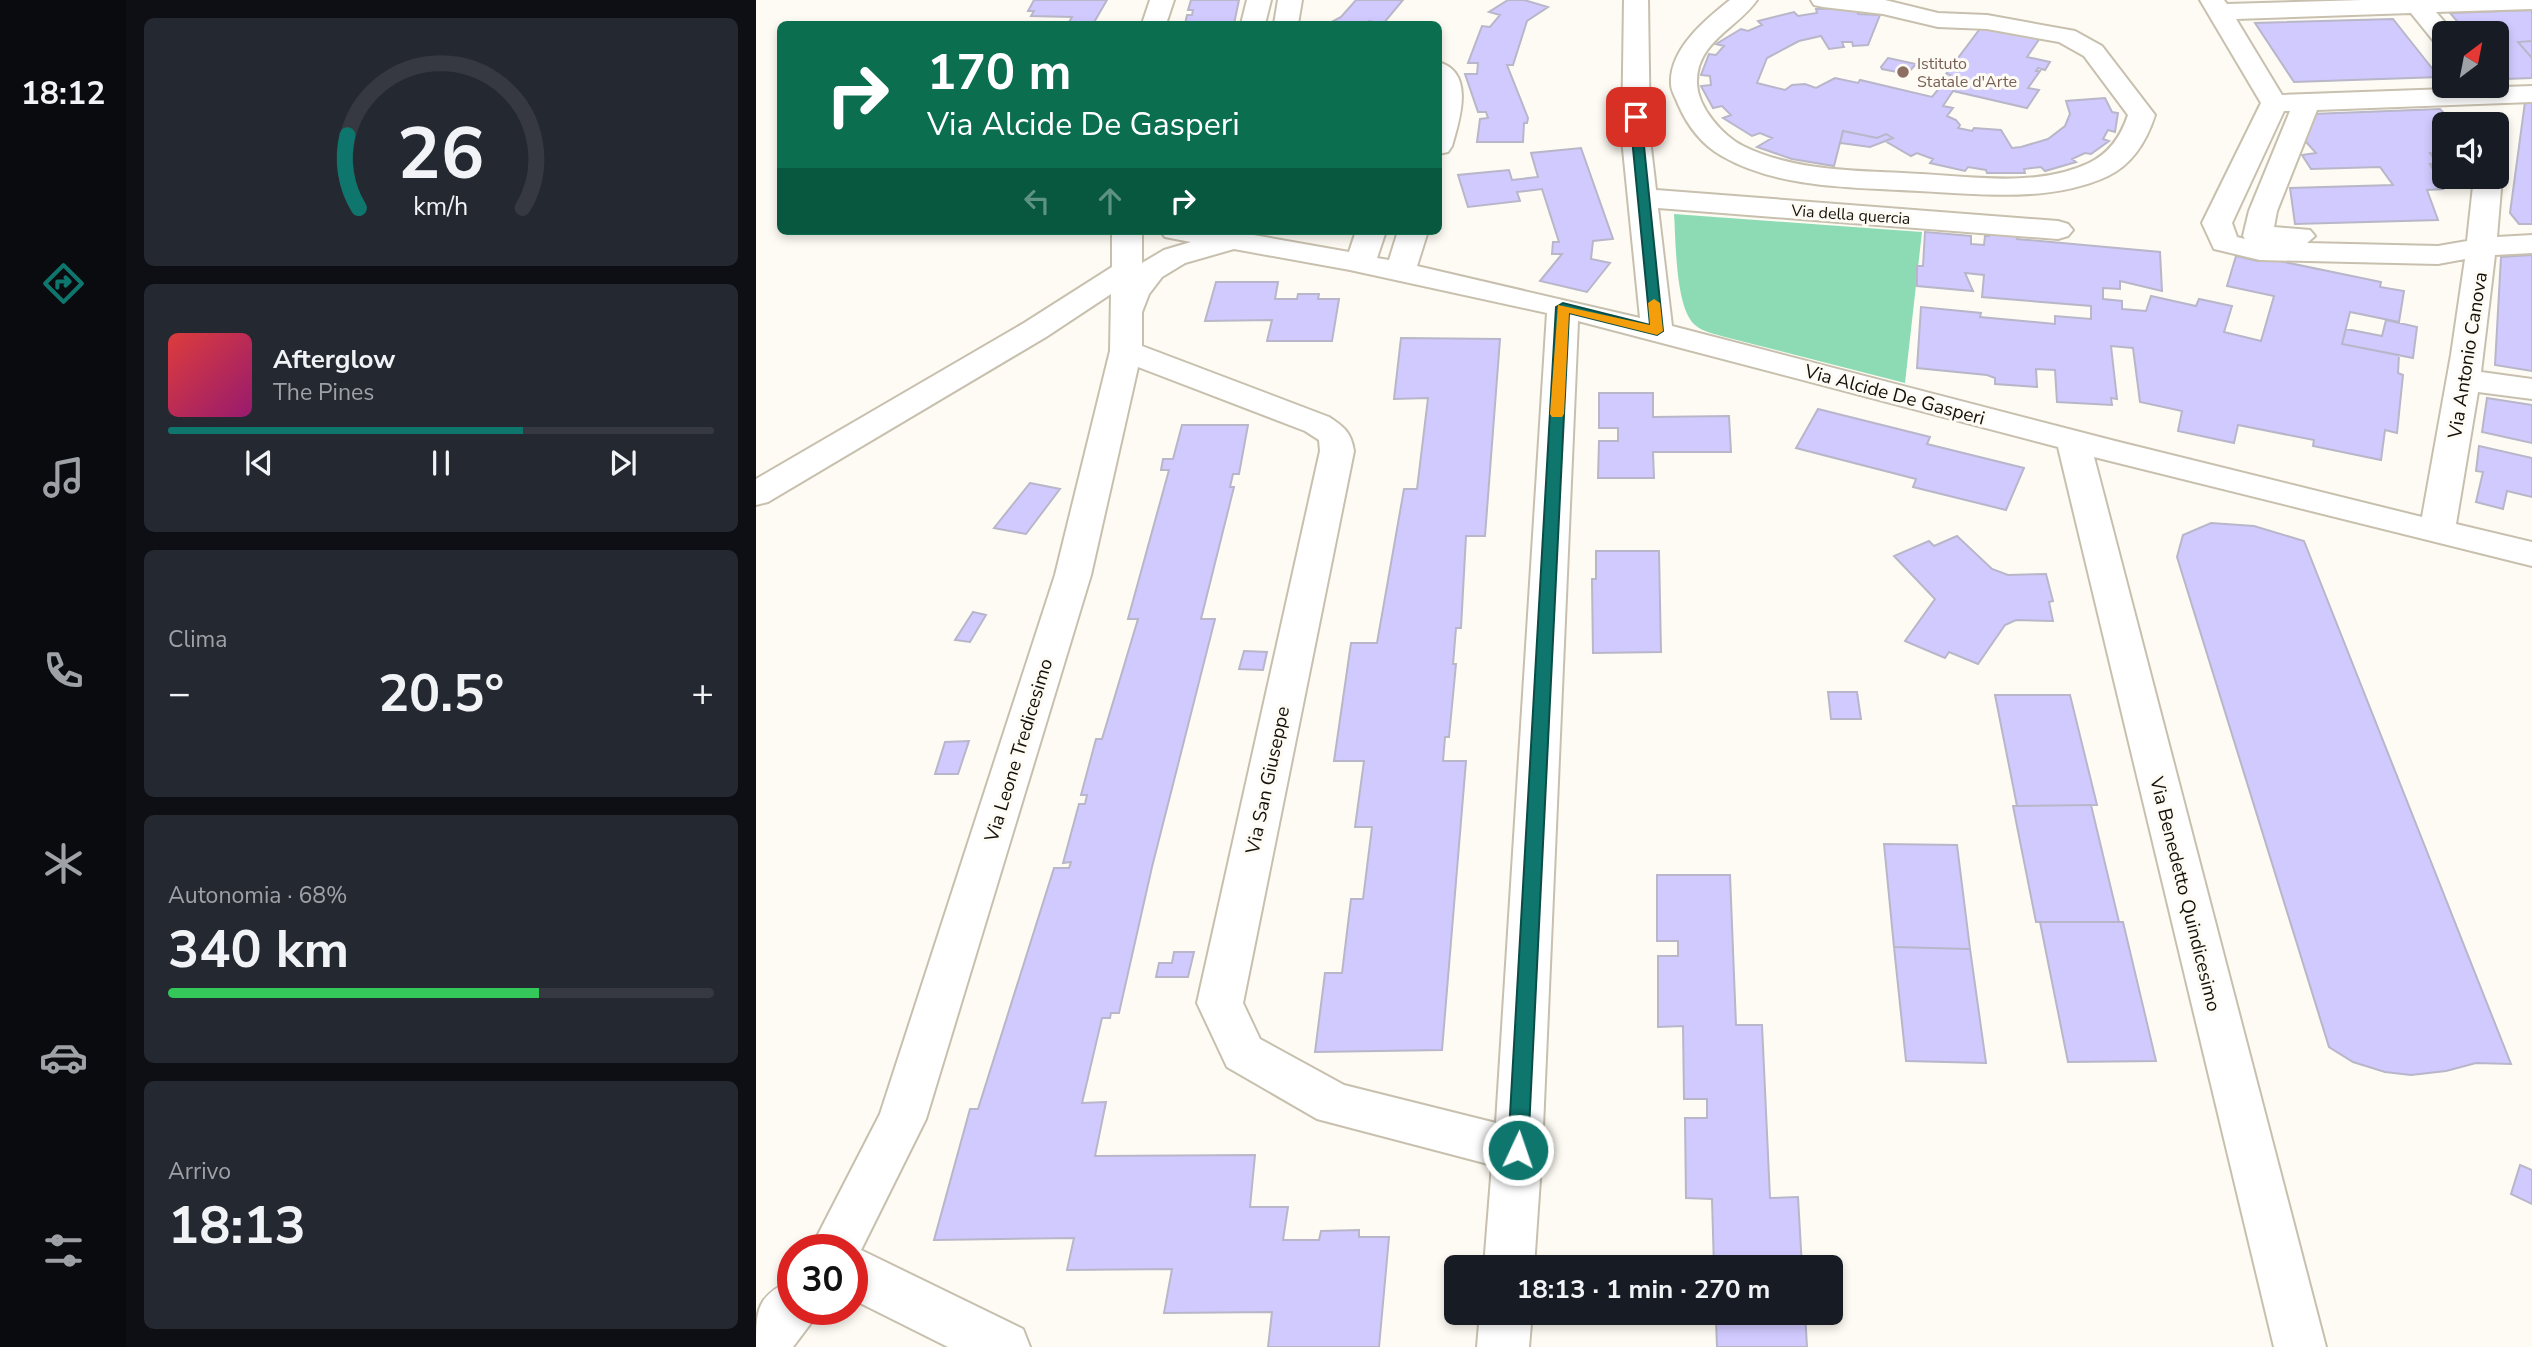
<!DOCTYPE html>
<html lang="it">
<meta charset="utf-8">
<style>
:root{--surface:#171b24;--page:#242831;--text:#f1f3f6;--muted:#9ea1a6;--line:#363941;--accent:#0f766e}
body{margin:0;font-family:"Nunito Sans",sans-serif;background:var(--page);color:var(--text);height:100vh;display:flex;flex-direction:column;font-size:26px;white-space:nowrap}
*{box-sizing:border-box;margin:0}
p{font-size:23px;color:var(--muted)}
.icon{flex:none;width:38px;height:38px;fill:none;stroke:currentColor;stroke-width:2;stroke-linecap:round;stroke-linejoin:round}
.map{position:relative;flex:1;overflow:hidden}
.panel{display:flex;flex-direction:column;gap:18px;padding:18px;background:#0d0f14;width:630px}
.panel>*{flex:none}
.banner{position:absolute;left:21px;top:21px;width:665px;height:214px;border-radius:10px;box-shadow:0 4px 10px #0003;background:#0b6e4f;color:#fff;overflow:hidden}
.needle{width:46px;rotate:32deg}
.controls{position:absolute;left:1676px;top:21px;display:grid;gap:14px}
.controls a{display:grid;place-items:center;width:77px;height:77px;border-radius:10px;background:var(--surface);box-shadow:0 4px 10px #0003;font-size:35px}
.speed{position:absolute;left:21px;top:1234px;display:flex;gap:14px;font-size:35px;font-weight:700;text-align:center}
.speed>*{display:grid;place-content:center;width:91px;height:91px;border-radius:50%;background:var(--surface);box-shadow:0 4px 10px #0003;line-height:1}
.speed .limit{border:10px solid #d22;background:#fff;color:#111}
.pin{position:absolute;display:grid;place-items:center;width:60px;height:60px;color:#fff;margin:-30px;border-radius:14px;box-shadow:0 4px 10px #0006}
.me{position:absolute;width:77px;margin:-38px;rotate:3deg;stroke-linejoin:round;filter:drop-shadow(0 0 5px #0008)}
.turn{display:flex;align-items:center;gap:24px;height:147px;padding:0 35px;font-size:32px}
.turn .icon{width:91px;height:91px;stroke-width:2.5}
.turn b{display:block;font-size:49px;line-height:60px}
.lanes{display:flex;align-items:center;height:66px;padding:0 35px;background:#0003;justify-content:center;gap:35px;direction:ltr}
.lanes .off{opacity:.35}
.big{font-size:52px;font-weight:700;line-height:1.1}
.panel .tile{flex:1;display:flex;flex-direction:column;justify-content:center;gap:10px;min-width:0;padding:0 24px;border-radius:10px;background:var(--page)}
.panel .dial{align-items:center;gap:0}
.dial svg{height:182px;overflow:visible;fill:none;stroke:var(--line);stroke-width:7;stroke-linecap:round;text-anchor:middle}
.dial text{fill:var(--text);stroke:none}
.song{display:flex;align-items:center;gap:21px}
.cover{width:84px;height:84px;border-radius:10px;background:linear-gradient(135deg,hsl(0 70% 55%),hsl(320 70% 35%))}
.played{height:7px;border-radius:4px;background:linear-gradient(90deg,var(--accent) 65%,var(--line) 65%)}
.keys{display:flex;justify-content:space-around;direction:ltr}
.heat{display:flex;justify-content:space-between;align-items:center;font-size:38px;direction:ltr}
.charge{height:10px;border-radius:5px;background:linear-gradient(90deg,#34c759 68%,var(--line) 0)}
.trip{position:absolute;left:688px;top:1255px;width:399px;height:70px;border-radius:10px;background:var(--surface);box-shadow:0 4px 10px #0003;font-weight:700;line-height:70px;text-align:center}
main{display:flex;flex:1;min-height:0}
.dock{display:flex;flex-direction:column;width:126px;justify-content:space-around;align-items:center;background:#090b0e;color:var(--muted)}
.dock .icon{width:49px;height:49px}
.dock .active{color:var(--accent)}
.dock b{font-size:32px;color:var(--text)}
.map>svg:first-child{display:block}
.green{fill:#8ddbb4}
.building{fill:#d1caff;stroke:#b8b6c8;stroke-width:2}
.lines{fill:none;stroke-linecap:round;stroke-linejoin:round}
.minor-casing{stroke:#c8c0ae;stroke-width:4}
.minor{fill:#fff;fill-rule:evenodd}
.route{fill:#0f766e;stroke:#0a4d48;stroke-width:2}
.slow{fill:#f59e0b}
.education-dot{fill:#8d6e63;stroke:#fefbf4;stroke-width:2.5}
.labels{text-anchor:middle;stroke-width:6;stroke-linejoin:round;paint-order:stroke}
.far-education-label{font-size:16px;fill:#785e54;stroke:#fefbf4;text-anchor:start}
.far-street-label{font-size:16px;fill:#13110a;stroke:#fefbf4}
.street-label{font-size:19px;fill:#13110a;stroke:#fefbf4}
</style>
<main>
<nav class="dock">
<b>18:12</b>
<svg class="icon active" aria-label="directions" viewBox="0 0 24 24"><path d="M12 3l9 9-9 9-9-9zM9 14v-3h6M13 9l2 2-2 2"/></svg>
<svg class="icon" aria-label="music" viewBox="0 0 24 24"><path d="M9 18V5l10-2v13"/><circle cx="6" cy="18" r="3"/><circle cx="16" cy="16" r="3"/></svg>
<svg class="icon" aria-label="phone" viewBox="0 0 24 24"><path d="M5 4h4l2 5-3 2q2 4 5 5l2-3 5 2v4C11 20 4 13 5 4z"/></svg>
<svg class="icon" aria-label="climate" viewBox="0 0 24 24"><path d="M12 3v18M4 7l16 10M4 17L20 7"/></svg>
<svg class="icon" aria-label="car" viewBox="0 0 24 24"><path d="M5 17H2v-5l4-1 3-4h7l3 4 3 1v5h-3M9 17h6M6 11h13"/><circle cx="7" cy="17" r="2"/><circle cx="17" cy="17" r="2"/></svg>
<svg class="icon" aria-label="filters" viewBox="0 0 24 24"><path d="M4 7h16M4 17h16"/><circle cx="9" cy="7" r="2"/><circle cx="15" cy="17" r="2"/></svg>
</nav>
<section class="panel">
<div class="tile dial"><svg viewBox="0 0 100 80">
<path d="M14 69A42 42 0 1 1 86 69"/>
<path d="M14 69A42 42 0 0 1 9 37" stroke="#0f766e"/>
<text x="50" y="56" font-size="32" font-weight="700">26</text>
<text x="50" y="72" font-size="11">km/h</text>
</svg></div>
<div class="tile">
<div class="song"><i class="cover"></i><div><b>Afterglow</b><p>The Pines</p></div></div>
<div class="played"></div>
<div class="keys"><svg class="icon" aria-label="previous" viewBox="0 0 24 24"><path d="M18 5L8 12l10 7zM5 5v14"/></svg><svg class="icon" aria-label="pause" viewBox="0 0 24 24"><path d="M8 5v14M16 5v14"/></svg><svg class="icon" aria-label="next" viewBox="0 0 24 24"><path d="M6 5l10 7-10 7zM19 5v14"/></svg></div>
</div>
<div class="tile"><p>Clima</p>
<div class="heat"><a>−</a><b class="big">20.5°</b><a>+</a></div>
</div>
<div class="tile"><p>Autonomia · 68%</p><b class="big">340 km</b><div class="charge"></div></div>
<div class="tile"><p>Arrivo</p><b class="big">18:13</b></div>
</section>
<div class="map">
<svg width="1776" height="1347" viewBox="0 0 1776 1347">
<rect width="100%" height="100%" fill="#fefbf4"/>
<path class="green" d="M918 214 1166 232 1149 383 969 337C959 334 947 332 939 325 919 308 920 240 918 214Z"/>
<path class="building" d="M278 0H351L337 24H312L316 17 275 16 278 11H272Z
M435 0H483L478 24H429L431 15H436L437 10H432Z
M600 0H647L627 24 613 21 608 24H572L585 17Z
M752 0H768L792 7 771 21 757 65H751L772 118 771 123H768L767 142H721L724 119 732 118 730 112H722L709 74H721L722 63H712L726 26 734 27 744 15 733 12Z
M1101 8 1102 14 1124 15 1112 45 1097 46 1096 42H1086L1088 47 1073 49 1065 36 1043 41 1011 58 1001 83 1029 90 1036 85 1049 84 1060 88 1079 78 1102 83 1104 80 1176 97 1194 75 1190 74 1226 26 1284 38 1271 57 1294 62 1289 70 1282 68 1280 71H1284L1272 88 1283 90 1271 108 1197 91 1187 106 1197 108 1191 116 1200 120 1204 125 1202 128 1216 131 1218 128 1245 130 1256 148 1265 147 1292 139 1309 126 1314 114 1310 101 1349 98 1356 112 1362 113 1359 132 1352 130 1347 139 1353 141 1335 154 1329 153 1316 159 1320 162 1289 171 1285 167 1268 169 1269 173H1231L1230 170 1212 167 1209 171 1174 163 1177 159 1161 153 1155 156 1129 141 1137 138 1130 134 1121 138 1087 131 1078 166 1036 159 1001 147 1016 138 1004 133 996 136 967 118 975 115 966 106 957 108 945 86 955 85 954 76 945 75 953 54 960 55 968 46 960 44 985 29 992 31 1006 25 1002 21 1038 12 1042 16 1061 13 1060 9Z
M1776 10V41L1762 42 1776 58V78L1750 79 1741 69V33H1711L1694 13Z
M1637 19 1683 77 1538 82 1499 23Z
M1776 41V58L1762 42Z
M1132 58 1160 64 1151 74 1126 69 1125 67Z
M1769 102H1776V224H1763L1754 213Z
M1684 109 1698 124 1686 127 1689 140H1679L1688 152 1674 153 1682 164H1674L1687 189 1671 190 1682 220 1539 224 1534 188 1637 185 1624 167 1555 169 1546 155 1560 153 1550 142 1556 114Z
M1087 131 1121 138 1130 134 1137 138 1114 147 1084 143Z
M825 148 857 239 837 241 835 259 854 263 831 292 784 281 806 254H796L797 242H803L786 189 761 192 764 201 712 207 702 175 753 170 756 180 782 177 775 153Z
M1169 232 1215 236V244L1228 245 1229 236H1233V234L1262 236 1261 239 1404 252 1406 291 1364 281V289L1347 288V299L1366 301V309L1390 311 1395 296 1440 306 1443 299 1476 306 1468 332 1505 341 1518 296 1471 286 1480 256 1502 261 1504 257 1625 282 1624 287 1648 291 1643 322 1594 312 1586 344 1643 355 1642 373 1647 375 1641 433 1629 430 1625 460 1557 446 1558 440 1482 425 1478 443 1422 431 1426 411 1384 402 1377 348 1355 346 1361 399 1355 398 1356 405 1301 402 1299 370 1280 369 1281 387 1239 384V378L1231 375 1161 368 1165 307 1225 313 1224 317 1299 324V316L1335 319V306L1226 297 1228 275 1209 273 1217 291 1161 286V266H1167Z
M1776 255V371L1739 365 1745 257Z
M460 282H522L519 299H541L542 294H563L562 299H583L576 341H511L516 320 449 321Z
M1630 320 1661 327 1657 358 1586 344 1590 329 1626 336Z
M645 338 744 339 729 536H710L705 628H700L697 664H700L693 737H689L687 761H710L686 1050 559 1052 569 973H586L595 899H607L616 827H599L608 761H578L595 643H621L648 489H661L672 398 638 399Z
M843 393H897V417L973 416 975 452H897L898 478H842L843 441H862V428H843Z
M1731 398 1776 405V443L1726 432Z
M1062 409 1174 437 1171 444 1268 468 1250 510 1157 487 1160 479 1040 448Z
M426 425H492L483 474H477L474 487H478L445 619H459L396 867 363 1013H355L354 1018H346L326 1103 350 1102 339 1156 499 1155 494 1207H532L527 1240H563L565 1231 603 1230V1237H633L623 1347H512L516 1312 408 1313 416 1269 311 1270 318 1238 178 1240 214 1109H222L298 868H313L315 862 307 863 323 804H329L331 795H325L340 739H346L382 619H372L413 470H405L407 459H417Z
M1723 446 1776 458V497L1751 491 1747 509 1720 502 1727 472 1720 471Z
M274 483 304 489 270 534 238 528Z
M1455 523 1498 526 1548 541 1755 1064 1720 1063 1690 1071 1655 1075 1629 1072 1597 1062 1573 1047 1421 557 1427 535Z
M1201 536 1236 569 1252 575 1290 574 1297 601 1293 602 1297 621 1260 620 1249 625 1222 664 1193 652 1189 658 1149 641 1179 599 1138 556 1173 541 1178 546Z
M840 551H903L905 652 837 653 836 579H840Z
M217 612 230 615 214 642 199 640Z
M488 651 511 652 507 670 483 669Z
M1072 692H1101L1105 719H1075Z
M1239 695H1314L1341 805 1261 806Z
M213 741 202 774H179L189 742Z
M1335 805 1363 922H1280L1257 806Z
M1128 844 1201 845 1214 949 1138 947Z
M901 875H974L980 1025H1006L1014 1198 1042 1197 1046 1267H958L956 1199 930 1198 929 1118H951V1099H928L927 1026 902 1027V956H922V941H901Z
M1284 922H1367L1400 1061 1312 1062Z
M1138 947 1214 949 1230 1063 1150 1061Z
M418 952H438L432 977H400L403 963H416Z
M1764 1165 1776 1170V1204L1755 1194Z
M983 1312H1049L1051 1347H961L960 1321H984Z"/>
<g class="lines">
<g class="minor-casing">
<path id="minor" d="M394 0H418L410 24H386Z
M491 0H515L509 24H485Z
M522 0H546L542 24H518Z
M868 0H892L894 139 900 190 1302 221 1312 224 1317 230 1312 236 1302 239 902 208 916 326 1359 441 1666 517 1695 355 1709 259 1682 264 1504 260 1458 249 1446 223 1505 103 1444 0H1468L1471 4 1607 0H1776V9L1680 12 1698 33H1689V47L1680 44 1655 13 1480 19 1526 95 1776 86V102L1561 110 1521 211 1518 227 1554 230 1559 236 1551 243 1682 246 1711 241 1718 177H1741L1742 171 1746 177 1741 237 1776 235V253L1739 255 1725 372 1776 379V399L1722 392 1700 524 1776 542V566L1338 457 1570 1347H1518L1302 447 822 321 786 1150 778 1267H728L736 1165 561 1119 471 1067 441 1003 564 451 563 440 549 431 382 367 335 575 170 1119 105 1250 267 1329 274 1347H192L96 1299V1250H54L124 1114 299 575 354 351 355 294 290 337 12 502 0 505V479L268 323 356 267V231H386V263L408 250 435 242 409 237 404 231H475L593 252 600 231H630L621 258 633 260 642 231H672L661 266 884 318 866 139ZM1528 111H1534L1493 211 1487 236 1489 239 1481 237 1476 223ZM478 249 594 270 791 313 740 1123 588 1085 504 1039 487 1003 598 451C595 432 588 427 573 417L386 346V312L393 294 406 277 429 263Z
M974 0H1001C982 28 939 42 941 84 942 108 967 136 987 146 1042 173 1106 170 1165 174 1218 177 1283 187 1333 163 1354 153 1365 136 1372 115L1328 56 1303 42 1231 29 1182 27 1127 14 1067 7 1058 5 1055 0H1129L1182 13 1231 15 1319 31 1346 46 1399 115C1391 140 1377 164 1352 176 1294 203 1225 194 1163 191 1099 187 1023 189 966 156 946 145 931 125 922 104 920 98 915 91 915 84 913 49 950 19 974 0Z
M682 62C720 72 703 121 696 146L692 152 682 154Z
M37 1280V1309H61L55 1323 37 1347H0C0 1311 0 1295 37 1280Z
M724 1312H776L773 1347H721Z"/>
</g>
<use href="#minor" class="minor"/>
</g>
<path class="route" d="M880 114 885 117 907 331 901 335 813 313 772 1150 769 1157 762 1160 755 1157 752 1150 800 307 807 303 894 325 874 117Z"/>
<path class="slow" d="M898 299 904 303 907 331 901 335 813 313 808 414 806 417H796L794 414 802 305 894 325 892 303Z"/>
<circle class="education-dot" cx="1147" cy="72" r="7"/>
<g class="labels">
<g class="far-education-label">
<text x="1161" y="69">Istituto<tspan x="1161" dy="18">Statale d'Arte</tspan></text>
</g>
<g class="far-street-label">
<text transform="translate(1095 214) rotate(4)" y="6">Via della quercia</text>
</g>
<g class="street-label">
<text transform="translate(1711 355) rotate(-81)" y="7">Via Antonio Canova</text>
<text transform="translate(1139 394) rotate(15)" y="7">Via Alcide De Gasperi</text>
<text transform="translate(262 750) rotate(-73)" y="7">Via Leone Tredicesimo</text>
<text transform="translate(511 780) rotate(-78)" y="7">Via San Giuseppe</text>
<text transform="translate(1430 894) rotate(76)" y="7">Via Benedetto Quindicesimo</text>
</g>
</g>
</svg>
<div class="controls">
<a><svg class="needle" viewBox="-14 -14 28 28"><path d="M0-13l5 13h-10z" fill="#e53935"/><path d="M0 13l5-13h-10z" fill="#9ea1a6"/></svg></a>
<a><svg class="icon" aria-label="sound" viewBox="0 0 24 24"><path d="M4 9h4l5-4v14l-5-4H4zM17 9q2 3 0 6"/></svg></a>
</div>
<div class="speed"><div class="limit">30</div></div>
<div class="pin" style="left:880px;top:117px;background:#d93025"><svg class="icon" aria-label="arrive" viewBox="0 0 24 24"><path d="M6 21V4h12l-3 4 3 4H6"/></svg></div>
<svg class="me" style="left:762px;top:1150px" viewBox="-20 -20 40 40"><circle r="17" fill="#0f766e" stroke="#fff" stroke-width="3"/><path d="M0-11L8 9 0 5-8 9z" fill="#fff"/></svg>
<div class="trip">18:13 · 1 min · 270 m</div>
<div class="banner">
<div class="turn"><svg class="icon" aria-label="right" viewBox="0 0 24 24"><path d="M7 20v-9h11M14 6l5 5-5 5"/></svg><div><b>170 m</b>Via Alcide De Gasperi</div></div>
<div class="lanes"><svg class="icon off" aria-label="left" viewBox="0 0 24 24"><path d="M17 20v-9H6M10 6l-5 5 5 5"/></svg><svg class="icon off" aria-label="ahead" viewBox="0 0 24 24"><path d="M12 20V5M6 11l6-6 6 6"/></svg><svg class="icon" aria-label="right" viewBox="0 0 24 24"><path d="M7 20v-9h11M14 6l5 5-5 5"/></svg></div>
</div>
</div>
</main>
